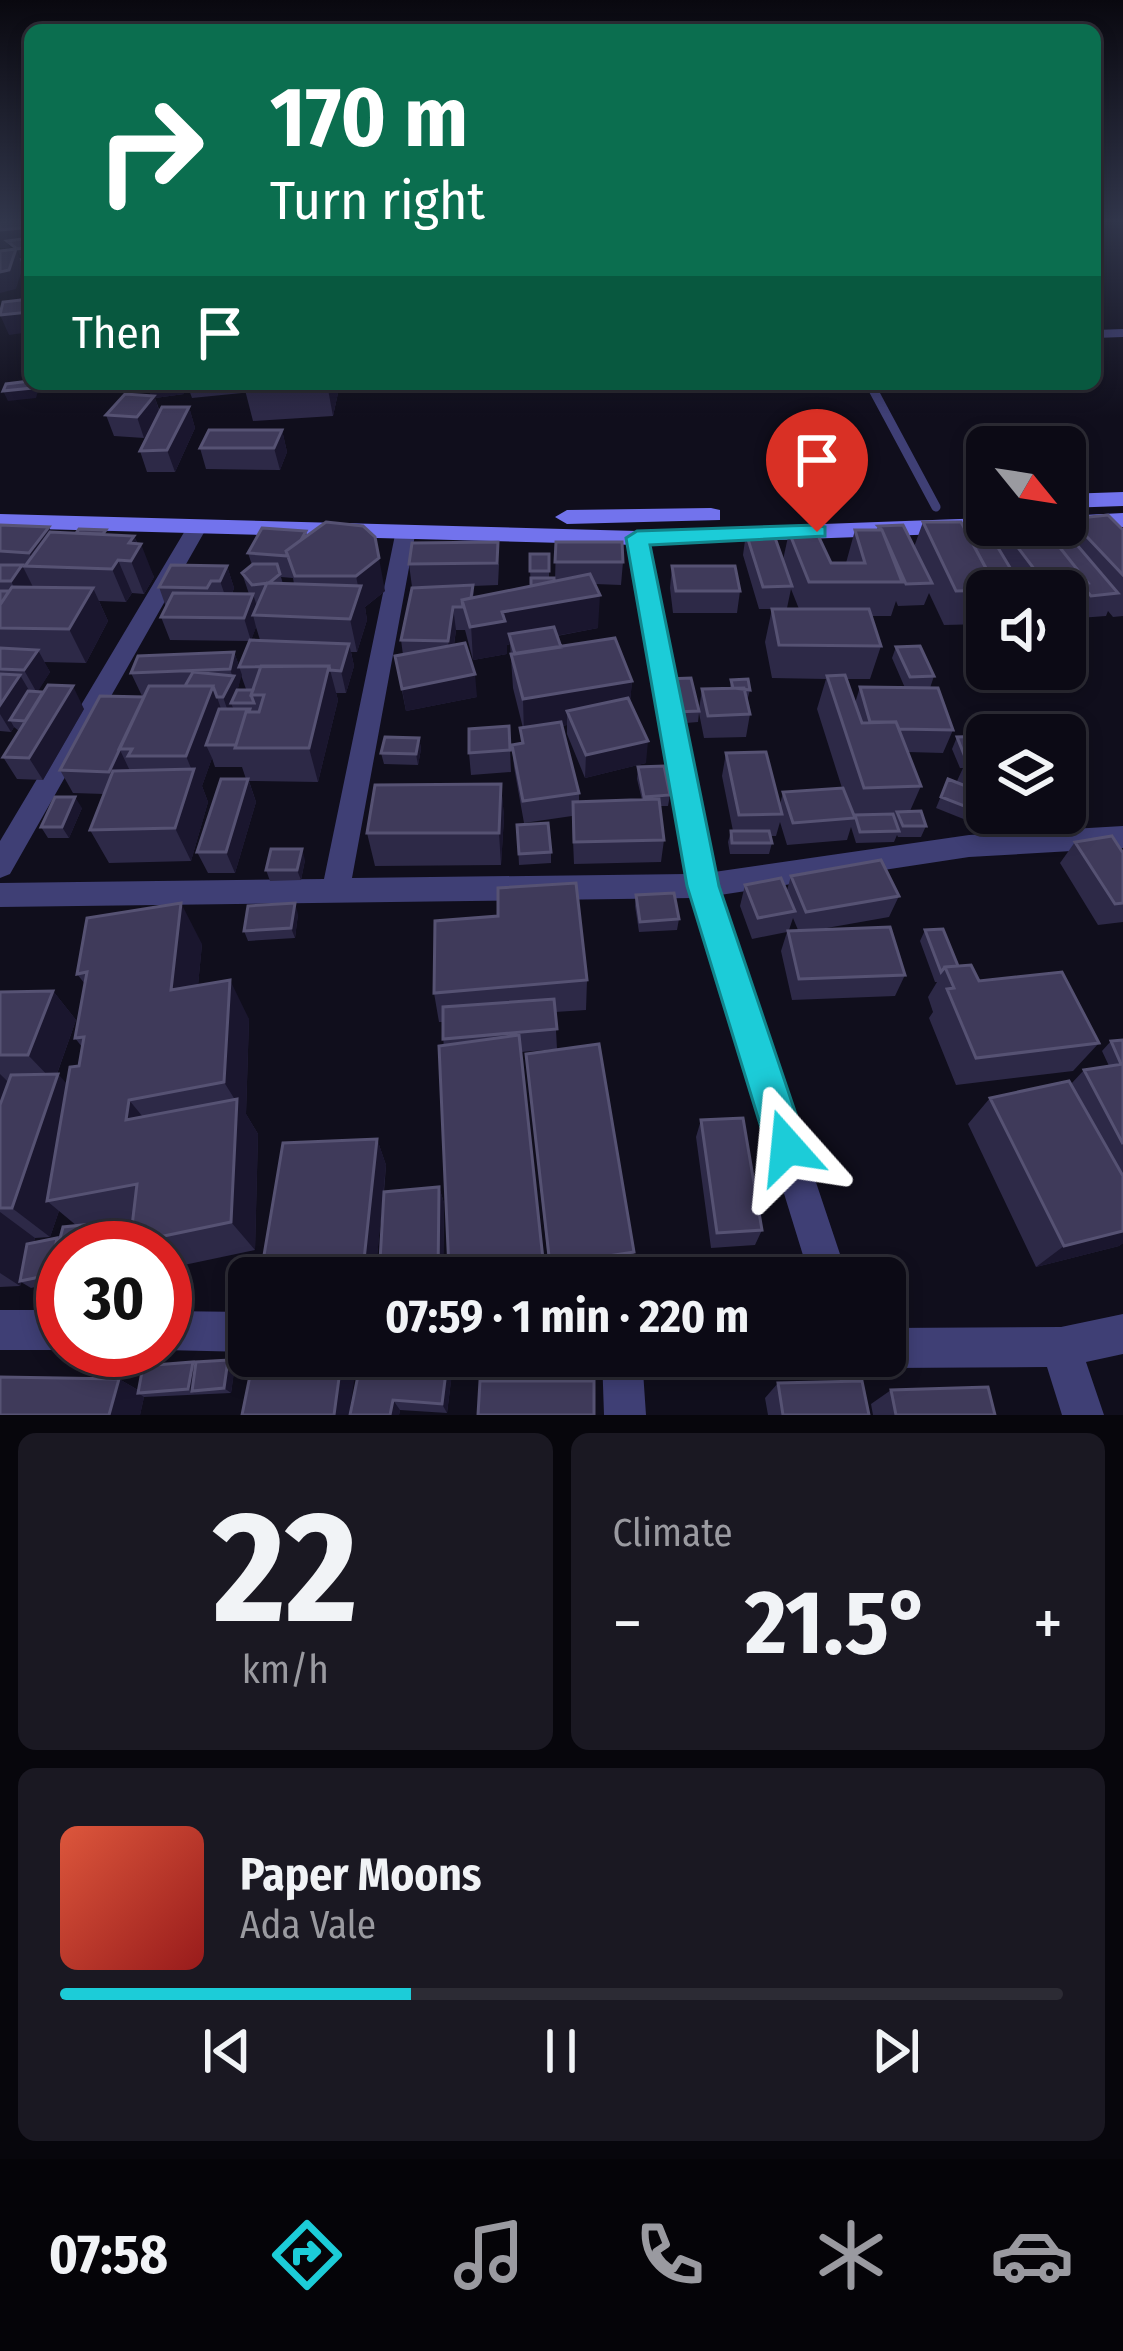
<!DOCTYPE html>
<meta charset="utf-8">
<style>
:root{--surface:#0c0a15;--page:#1a1822;--text:#f1f3f6;--muted:#9a9aa0;--line:#2c2b34;--accent:#1cccd8}
body{margin:0;font-family:"Fira Sans Condensed",sans-serif;background:var(--page);color:var(--text);height:100vh;display:flex;flex-direction:column;font-size:45px;white-space:nowrap}
*{box-sizing:border-box;margin:0}
p{font-size:39px;color:var(--muted)}
.icon{flex:none;width:66px;height:66px;fill:none;stroke:currentColor;stroke-width:2;stroke-linecap:round;stroke-linejoin:round}
.map{position:relative;height:1415px;overflow:hidden}
.panel{display:flex;flex-direction:column;gap:18px;padding:18px;background:#07060c;flex:1}
.panel>*{flex:none}
.top-card{position:absolute;left:24px;top:24px;width:1077px;height:366px;border-radius:18px;box-shadow:0 6px 18px #0003,0 0 0 3px var(--line);background:#0b6e4f;color:#fff;overflow:hidden}
.needle{width:78px;rotate:120deg}
.tools{position:absolute;left:966px;top:426px;display:grid;gap:24px}
.tools a{display:grid;place-items:center;width:120px;height:120px;border-radius:18px;background:var(--surface);box-shadow:0 6px 18px #0003,0 0 0 3px var(--line);font-size:60px}
.speed{position:absolute;left:36px;top:1221px;display:flex;gap:24px;font-size:60px;font-weight:700;text-align:center}
.speed>*{display:grid;place-content:center;width:156px;height:156px;border-radius:50%;background:var(--surface);box-shadow:0 6px 18px #0003,0 0 0 3px var(--line);line-height:1}
.speed .limit{border:18px solid #d22;background:#fff;color:#111}
.pin{position:absolute;display:grid;place-items:center;width:102px;height:102px;color:#fff;margin:-123px -51px;border-radius:50% 50% 50% 0;rotate:-45deg;box-shadow:0 0 12px #0007}
.pin .icon{rotate:45deg}
.me{position:absolute;width:132px;margin:-66px;rotate:342deg;stroke-linejoin:round;filter:drop-shadow(0 0 9px #0008)}
.turn{display:flex;align-items:center;gap:42px;height:252px;padding:0 48px;font-size:54px}
.turn .icon{width:156px;height:156px;stroke-width:2.5}
.turn b{display:block;font-size:84px;line-height:102px}
.then{display:flex;align-items:center;height:114px;padding:0 48px;background:#0003;gap:24px;font-size:45px}
.big{font-size:90px;font-weight:700;line-height:1.1}
.panel .tile{flex:1;display:flex;flex-direction:column;justify-content:center;gap:18px;min-width:0;padding:0 42px;border-radius:18px;background:var(--page)}
.panel .dial{align-items:center;gap:0}
.dial b{font-size:156px;line-height:1}
.song{display:flex;align-items:center;gap:36px}
.cover{width:144px;height:144px;border-radius:18px;background:linear-gradient(135deg,hsl(10 70% 55%),hsl(0 70% 35%))}
.played{height:12px;border-radius:6px;background:linear-gradient(90deg,var(--accent) 35%,var(--line) 35%)}
.keys{display:flex;justify-content:space-around;direction:ltr}
.heat{display:flex;justify-content:space-between;align-items:center;font-size:66px;direction:ltr}
.panel .tiles{flex:1;display:grid;gap:18px;grid-template-columns:1fr 1fr}
.tile:last-child{grid-column:span 2}
.trip{position:absolute;left:228px;top:1257px;width:678px;height:120px;border-radius:18px;background:var(--surface);box-shadow:0 6px 18px #0003,0 0 0 3px var(--line);font-weight:700;line-height:120px;text-align:center}
.menu{display:flex;height:192px;justify-content:space-around;align-items:center;background:#050408;color:var(--muted)}
.menu .icon{width:84px;height:84px}
.menu .active{color:var(--accent)}
.menu b{font-size:54px;color:var(--text)}
.map>svg:first-child{display:block}
.lines{fill:none;stroke-linecap:round;stroke-linejoin:round}
.lane-far1{stroke:#3f3f75;stroke-width:8}
.lane{stroke:#3f3f75;stroke-width:9}
.street{fill:#3f3f75;fill-rule:evenodd}
.secondary{fill:#7273ed;fill-rule:evenodd}
.wall{fill:#2d2947;fill-rule:evenodd}
.shaded-wall{fill:#1a162e}
.building{fill:#3f3a5a;stroke:#565273;stroke-width:3}
.route{fill:#1cccd8;stroke:#12858c;stroke-width:3}
</style>
<div class="map">
<svg width="1123" height="1415" viewBox="0 0 1123 1415">
<rect width="100%" height="100%" fill="#100e1c"/>
<g class="lines">
<path class="lane-far1" d="M1095 334 1123 333"/>
<path class="lane" d="M870 384 936 507"/>
<path class="street" d="M30 257V265L0 269V261Z
M196 523 206 529 10 874 0 878V841L186 529Z
M405 529 415 535 352 878 687 874 627 538 637 532 647 538 714 872 969 835 1123 826V848L969 857 720 895 848 1278H810L693 898 0 907V883L324 879 395 535Z
M0 1310H63V1350H0Z
M165 1311 249 1312V1352L164 1350Z
M1123 1314V1354L1086 1362 1104 1415H1062L1047 1367 885 1368 871 1362 869 1356H885V1328L1061 1327Z
M602 1356H642L646 1415H604Z"/>
<path class="secondary" d="M1123 492V506L1065 508V494Z
M711 508 720 510V520L567 524 555 517 567 510Z
M1123 513V527L1065 530 1054 525H1065V516Z
M0 514 637 531 987 518V525H1009L997 532 637 545 0 528Z"/>
</g>
<path class="wall" d="M149 384H183L184 394 155 398 160 412 189 407 195 428 175 472H147L140 451 150 430 144 438 114 436 106 415 151 396Z
M187 384H243L242 393 192 398Z
M340 384 333 416 253 421 245 390Z
M282 430 287 452 280 470 206 469 200 448Z
M1070 519 1123 530V616L1113 617 1108 611 1106 616 1079 618 1074 611 1071 616 1065 617V591H987V616L984 624 944 625 929 593 924 605 898 606 896 601 891 616H871L881 646 870 679H847L855 703 860 687 905 688 892 658 896 647 934 676 930 688 953 730 943 753 908 752 921 786 910 811 926 826 921 837H898L897 835 894 842 856 843 851 827 847 840 787 845 780 822 776 836H770L772 843 769 854H730L728 842 731 831H733L722 776 726 753 780 805 783 792 842 788 817 709 826 679 772 678 765 642 772 609H759L743 555 746 533 783 560 789 532 831 563H846L855 530H877L878 526 914 547 923 522 969 537 992 538 997 525H1060L1065 531ZM791 589 799 609 787 608Z
M0 525 49 527 51 532 134 536 154 577 144 594 132 593 126 602 99 601 108 621 86 663 44 662 50 672 37 692 84 709 43 780 17 779 3 757 19 731 14 727 11 732 0 731Z
M306 531 307 536 385 591 365 607 367 620 357 652H351L354 666 346 693H336L338 700 318 782 249 781 256 802 235 873H208L197 852 246 779 242 767H215L212 758 202 786 208 802 191 861 109 863 90 830 104 794 73 793 60 770 142 696 131 673 234 652 239 666 250 641 170 640 161 617 166 607 159 587 227 566 234 588 232 594H249L242 573 252 565 248 553ZM281 577 293 578 294 584H283ZM256 627 260 640H251ZM241 675 246 689 239 690 238 688Z
M556 542 623 562 621 585 595 584 598 628 557 636 561 647 632 681 630 702 646 763 585 778 567 734V725L562 726 579 793V801L642 800 637 779 638 767 670 795 668 806H660L664 840 661 862 574 864 572 816 524 823 514 767 512 745 521 744 520 728H523L513 688 510 644 507 645V654L473 660 465 630H456L454 645 477 697 406 711 395 656 403 655 401 640 451 586 412 587 409 564 412 543 499 564 498 585 473 586 474 597 531 586 530 571 549 554V578L555 581Z
M672 566 740 591 737 613H673L670 588Z
M667 679 699 710 702 689 730 688 731 680 750 690 747 701 750 714 746 737 704 738 699 713 698 722 674 724 666 690Z
M509 726 511 772 471 775 469 753Z
M987 736V813H1000L992 827H977L970 811 966 820 936 808 948 779 958 783 957 781 963 768H960L952 749 957 737Z
M419 738 421 749 418 765 384 764 381 753Z
M501 784 504 817 501 865 375 866 367 833Z
M82 808 69 838H48L41 827Z
M517 825 551 852V863L519 865Z
M1075 842 1123 853V922L1098 925 1060 863Z
M305 860 301 880 270 881 266 870Z
M791 876 899 896 889 917 821 929 905 975 895 996 792 1000 781 951 787 932 752 939 740 906 745 885 787 890ZM793 918 798 930H789Z
M636 895 679 919 677 930 639 932 635 906Z
M298 914 295 938 248 941 244 931Z
M925 930 958 966 979 981 1099 1043 1073 1071 956 1085 929 1018 933 1012 928 997 937 982H935L920 941Z
M202 944 198 985 249 1019 246 1114 258 1134 255 1250 165 1269V1248H136L130 1243 133 1221 97 1228 110 1239 109 1245 63 1248V1286L57 1282 31 1288 21 1282 20 1286 0 1287V992L53 991 76 1020 57 1074 67 1085 79 1066 82 1047 75 1038 85 984 77 974ZM59 1211 77 1226 60 1239 57 1238 34 1242 35 1238 50 1237Z
M587 980 586 1010 555 1012 557 1049 521 1052 545 1278H452L449 1270 443 1022H439L434 993Z
M1123 1040V1243L1119 1246 1036 1267 968 1124 990 1098 1071 1084 1084 1070 1109 1066 1102 1051 1111 1041Z
M526 1054 634 1252 630 1273 596 1278H550Z
M701 1120 762 1230 755 1245 711 1248 696 1137Z
M377 1139 386 1165 384 1192 439 1187 444 1203 443 1278H379L383 1194 375 1278H266L261 1273Z
M228 1360 235 1365 231 1393 144 1397 140 1415H0L119 1379 138 1390 193 1362 196 1364Z
M453 1365 447 1413 400 1410 399 1415H350Z
M778 1383 869 1415H768L765 1398Z
M891 1390 995 1415H873L871 1404Z"/>
<path class="shaded-wall" d="M30 219V244L7 241 10 248H0V230Z
M30 247V256L21 258 17 249Z
M16 249 23 267 16 289 0 293V272Z
M30 312V332L9 335 0 315Z
M33 384H35L38 391 36 398 8 401 3 391Z
M176 384H183L184 394 155 398 161 417 144 438 137 417 152 398 149 388Z
M327 384H340L333 416Z
M189 407 195 428 175 472 167 450Z
M282 430 287 452 280 470 274 448Z
M49 527 59 550 36 566 29 553Z
M134 536 139 548 141 544 154 577 144 594 131 561 129 543Z
M379 558 385 591 365 607 367 620 357 652 350 619 359 591 356 576Z
M118 560 132 593 126 602 112 569Z
M22 565 33 587 22 604 11 581Z
M227 566 234 588 228 604 220 581Z
M473 585 475 607 502 612 600 595 598 628 512 644 509 634 510 644 507 645V654L473 660 470 607Z
M93 588 108 621 86 663 69 629Z
M253 594 260 616 253 615 256 627 251 641 244 618Z
M453 607 456 630 451 663 448 641Z
M349 644 354 666 346 693 341 671Z
M38 650 50 672 37 693 24 670Z
M234 652 242 675 238 688 242 698 231 703 235 713 231 720 223 697 233 678 230 669Z
M329 666 338 700 318 782 309 748Z
M475 674 477 697 406 711 402 689Z
M20 675 33 697 10 720 14 727 11 732 0 714V705Z
M632 681 629 715 567 711V725L524 733 523 699Z
M73 686 84 709 43 780 29 758Z
M213 686 225 720 206 745 212 758 202 786 208 802 191 861 175 828 193 773 186 756Z
M419 738 421 749 418 765 416 754Z
M648 741 646 763 585 778 586 755Z
M120 750 131 773 121 794 109 772Z
M248 779 256 802 235 873 226 852Z
M501 784 504 817 501 865 499 833Z
M75 797 82 808 69 838 62 827Z
M302 849 305 860 301 880 297 870Z
M181 903 202 944 194 1028 171 990Z
M295 903 298 914 295 938 291 928Z
M230 980 249 1019 246 1114 258 1134 255 1250 231 1222 237 1103 224 1082Z
M53 991 76 1020 54 1082 28 1055Z
M0 1074 36 1109 0 1134Z
M58 1074 90 1109 47 1201 59 1211 50 1237 12 1208Z
M129 1100 157 1134 126 1120Z
M377 1139 386 1165 375 1278H368L363 1269Z
M439 1187 444 1203 443 1278H438Z
M0 1212 35 1238 20 1286 0 1273Z
M93 1224 110 1239 108 1248 88 1247Z
M1123 1231V1243L1119 1246 1036 1267 1064 1246Z
M342 1356H345L356 1369 349 1415H334Z
M449 1356 453 1365 447 1413 442 1404Z
M228 1360 235 1365 231 1393 224 1388Z
M193 1362 201 1367 192 1391 196 1394 188 1389Z
M119 1379 143 1393H138L144 1397 140 1415H109Z
M393 1400 400 1410 399 1415H390Z"/>
<path class="building" d="M15 219H29L21 228 0 230V222Z
M30 238V247L17 249 7 241Z
M16 249 9 270 0 272V251Z
M30 299V312L0 315 3 302Z
M30 381V384H33L32 388 3 391 6 384Z
M149 384H176L149 388Z
M247 384H327L245 390Z
M125 394 154 396 137 417 106 415Z
M162 407H189L167 450 140 451Z
M209 430H282L274 448H200Z
M1108 515 1123 530V575L1070 519Z
M326 522 363 526 375 537 379 558 356 576H295L286 551Z
M923 522H961L998 590 956 591Z
M0 525 49 527 29 553 0 551Z
M903 525 932 583 906 584 882 530 878 526Z
M1001 525H1042L1088 583 1047 586Z
M1042 525H1060L1118 593 1091 596 1085 589 1088 583Z
M262 528 306 531 301 540 286 551 288 556 248 553Z
M79 529 106 530 103 534 76 533Z
M855 530H882L902 582H809L789 532 816 531 831 563H865Z
M50 532 134 536 129 543 141 544 131 561 118 560 112 569 25 566Z
M773 532 792 586 763 587 746 533Z
M991 536 1024 591H998L969 537Z
M498 542 497 563 409 564 412 543Z
M556 542H622L623 562H555Z
M530 554H549V571H530Z
M253 564H277L280 574 269 583 252 585 242 573Z
M0 565H22L11 581H0Z
M171 565 227 566 220 581H211L207 588 159 587Z
M672 566H735L740 591H676Z
M590 574 600 595 502 612 505 621 470 627 462 600Z
M531 578H554V581L531 586Z
M267 583 361 586 350 619 253 615Z
M473 585 471 598 462 600 463 607H453L448 641 401 640 412 588Z
M12 587 93 588 69 629 0 628V605Z
M0 591H9L0 605Z
M173 593 253 594 244 618 161 617Z
M772 609H869L881 646 779 645Z
M554 627 561 647 515 654 509 634Z
M615 638 632 681 523 699 511 654Z
M250 640 349 644 341 671 330 670 329 666 239 667Z
M465 643 475 674 402 689 395 656Z
M920 646 934 676 910 677 896 647Z
M0 648 38 650 24 670 0 669Z
M234 652 230 669 131 673 138 656Z
M261 666H329L309 748H235L246 712H259L264 695H251Z
M193 672 234 676 223 697H217L213 686H185Z
M0 674 20 675 0 705Z
M845 675 862 723 896 722 921 786 864 788 827 676Z
M691 678 699 711 675 712 667 679Z
M748 679 750 690 733 688 731 680Z
M48 685 73 686 29 758 3 757Z
M149 686H213L186 756H128L132 749H119Z
M860 687 938 688 953 730 899 729 896 722H870Z
M744 688 750 714 708 716 702 689Z
M237 690H253L251 695 254 703H231Z
M28 691 43 692 25 721 10 720Z
M100 696 144 697 109 772 60 770Z
M628 698 648 741 586 755 567 711Z
M219 709H250L249 712H246L236 745H206Z
M561 722 579 793 523 801 512 745 523 743 520 728Z
M509 726 510 750 469 753V729Z
M987 736V756L965 757 957 737Z
M385 737 419 738 416 754 381 753Z
M766 752 782 814 739 815 726 753Z
M987 757V801L968 758Z
M664 766 670 795 644 797 638 767Z
M194 769 175 828 90 830 113 771Z
M221 779H248L226 852H197Z
M948 779 971 788 972 809 941 797Z
M1066 781 1073 794H1065Z
M501 784 499 833H367L375 785Z
M843 788 855 818 793 823 783 792Z
M55 797H75L62 827H41Z
M659 799 664 840 574 842 573 802Z
M921 811 926 826H903L897 812Z
M893 814 899 831 860 832 855 815Z
M548 823 551 852 519 854 517 825Z
M731 831H769L772 843H732Z
M1112 836 1123 853V903L1115 904 1075 842Z
M271 849H302L297 870H266Z
M881 860 899 896 806 912 791 876Z
M781 878 795 911 758 918 745 885Z
M576 883 587 980 434 993 435 921 498 916V888Z
M674 893 679 919 640 922 636 895Z
M181 903 171 990 230 980 224 1082 129 1100 126 1120 237 1099 231 1222 130 1243 137 1184 47 1201 70 1067 79 1066 84 1037 75 1038 87 972 77 974 87 918Z
M295 903 291 928 244 931 248 906Z
M890 927 905 975 799 979 788 931Z
M943 929 958 966 945 967 941 972 925 930Z
M971 965 979 981 1062 972 1099 1043 976 1058 947 989 954 988 945 967Z
M53 991 28 1055H0V992Z
M554 999 557 1029 443 1039V1007Z
M519 1035 545 1278H508L449 1270 439 1046Z
M1123 1040V1064H1121L1111 1041Z
M599 1044 634 1252 550 1265 526 1054Z
M1123 1064V1144L1084 1070Z
M58 1074 12 1208H0V1105L11 1075Z
M1069 1081 1123 1176V1231L1064 1246 990 1098Z
M743 1118 762 1230 717 1233 701 1120Z
M377 1139 363 1269 261 1273 283 1143Z
M439 1187 438 1277 379 1278 384 1192Z
M93 1224 88 1247 115 1244V1248H63V1276L50 1277 63 1227Z
M57 1238 50 1275 20 1281 27 1244Z
M254 1356H342L334 1415H242Z
M362 1356H448L442 1404 393 1400 390 1415H350Z
M228 1360 224 1388 192 1391 196 1362Z
M193 1362 188 1389 138 1393 143 1366Z
M0 1377 119 1379 109 1415H0Z
M480 1381H594V1415H478Z
M862 1381 869 1415H783L778 1383Z
M988 1387 995 1415H896L891 1390Z"/>
<linearGradient id="sky" x2="0" y2="1"><stop stop-color="#09080f"/><stop offset="0.53" stop-color="#31364b"/><stop offset="1" stop-color="#31364b" stop-opacity="0"/></linearGradient>
<rect width="1123" height="417" fill="url(#sky)"/>
<path class="route" d="M817 525 825 527V536L650 545 719 886 807 1147 801 1161 787 1167 773 1161 767 1147 687 886 626 538 637 531Z"/>
</svg>
<div class="tools">
<a><svg class="needle" viewBox="-14 -14 28 28"><path d="M0-13l5 13h-10z" fill="#e53935"/><path d="M0 13l5-13h-10z" fill="#9a9aa0"/></svg></a>
<a><svg class="icon" aria-label="sound" viewBox="0 0 24 24"><path d="M4 9h4l5-4v14l-5-4H4zM17 9q2 3 0 6"/></svg></a>
<a><svg class="icon" aria-label="layers" viewBox="0 0 24 24"><path d="M12 4l9 5-9 5-9-5zM3 14l9 5 9-5"/></svg></a>
</div>
<div class="speed"><div class="limit">30</div></div>
<div class="pin" style="left:817px;top:532px;background:#d93025"><svg class="icon" aria-label="arrive" viewBox="0 0 24 24"><path d="M6 21V4h12l-3 4 3 4H6"/></svg></div>
<svg class="me" style="left:787px;top:1147px" viewBox="-20 -20 40 40"><path d="M0-17L14 15 0 8-14 15z" fill="#1cccd8" stroke="#fff" stroke-width="4"/></svg>
<div class="trip">07:59 · 1 min · 220 m</div>
<div class="top-card">
<div class="turn"><svg class="icon" aria-label="right" viewBox="0 0 24 24"><path d="M7 20v-9h11M14 6l5 5-5 5"/></svg><div><b>170 m</b>Turn right</div></div>
<div class="then">Then<svg class="icon" aria-label="arrive" viewBox="0 0 24 24"><path d="M6 21V4h12l-3 4 3 4H6"/></svg></div>
</div>
</div>
<section class="panel">
<div class="tiles">
<div class="tile dial"><b>22</b><p>km/h</p></div>
<div class="tile"><p>Climate</p>
<div class="heat"><a>−</a><b class="big">21.5°</b><a>+</a></div>
</div>
<div class="tile">
<div class="song"><i class="cover"></i><div><b>Paper Moons</b><p>Ada Vale</p></div></div>
<div class="played"></div>
<div class="keys"><svg class="icon" aria-label="previous" viewBox="0 0 24 24"><path d="M18 5L8 12l10 7zM5 5v14"/></svg><svg class="icon" aria-label="pause" viewBox="0 0 24 24"><path d="M8 5v14M16 5v14"/></svg><svg class="icon" aria-label="next" viewBox="0 0 24 24"><path d="M6 5l10 7-10 7zM19 5v14"/></svg></div>
</div>
</div>
</section>
<nav class="menu">
<b>07:58</b>
<svg class="icon active" aria-label="directions" viewBox="0 0 24 24"><path d="M12 3l9 9-9 9-9-9zM9 14v-3h6M13 9l2 2-2 2"/></svg>
<svg class="icon" aria-label="music" viewBox="0 0 24 24"><path d="M9 18V5l10-2v13"/><circle cx="6" cy="18" r="3"/><circle cx="16" cy="16" r="3"/></svg>
<svg class="icon" aria-label="phone" viewBox="0 0 24 24"><path d="M5 4h4l2 5-3 2q2 4 5 5l2-3 5 2v4C11 20 4 13 5 4z"/></svg>
<svg class="icon" aria-label="climate" viewBox="0 0 24 24"><path d="M12 3v18M4 7l16 10M4 17L20 7"/></svg>
<svg class="icon" aria-label="car" viewBox="0 0 24 24"><path d="M5 17H2v-5l4-1 3-4h7l3 4 3 1v5h-3M9 17h6M6 11h13"/><circle cx="7" cy="17" r="2"/><circle cx="17" cy="17" r="2"/></svg>
</nav>
